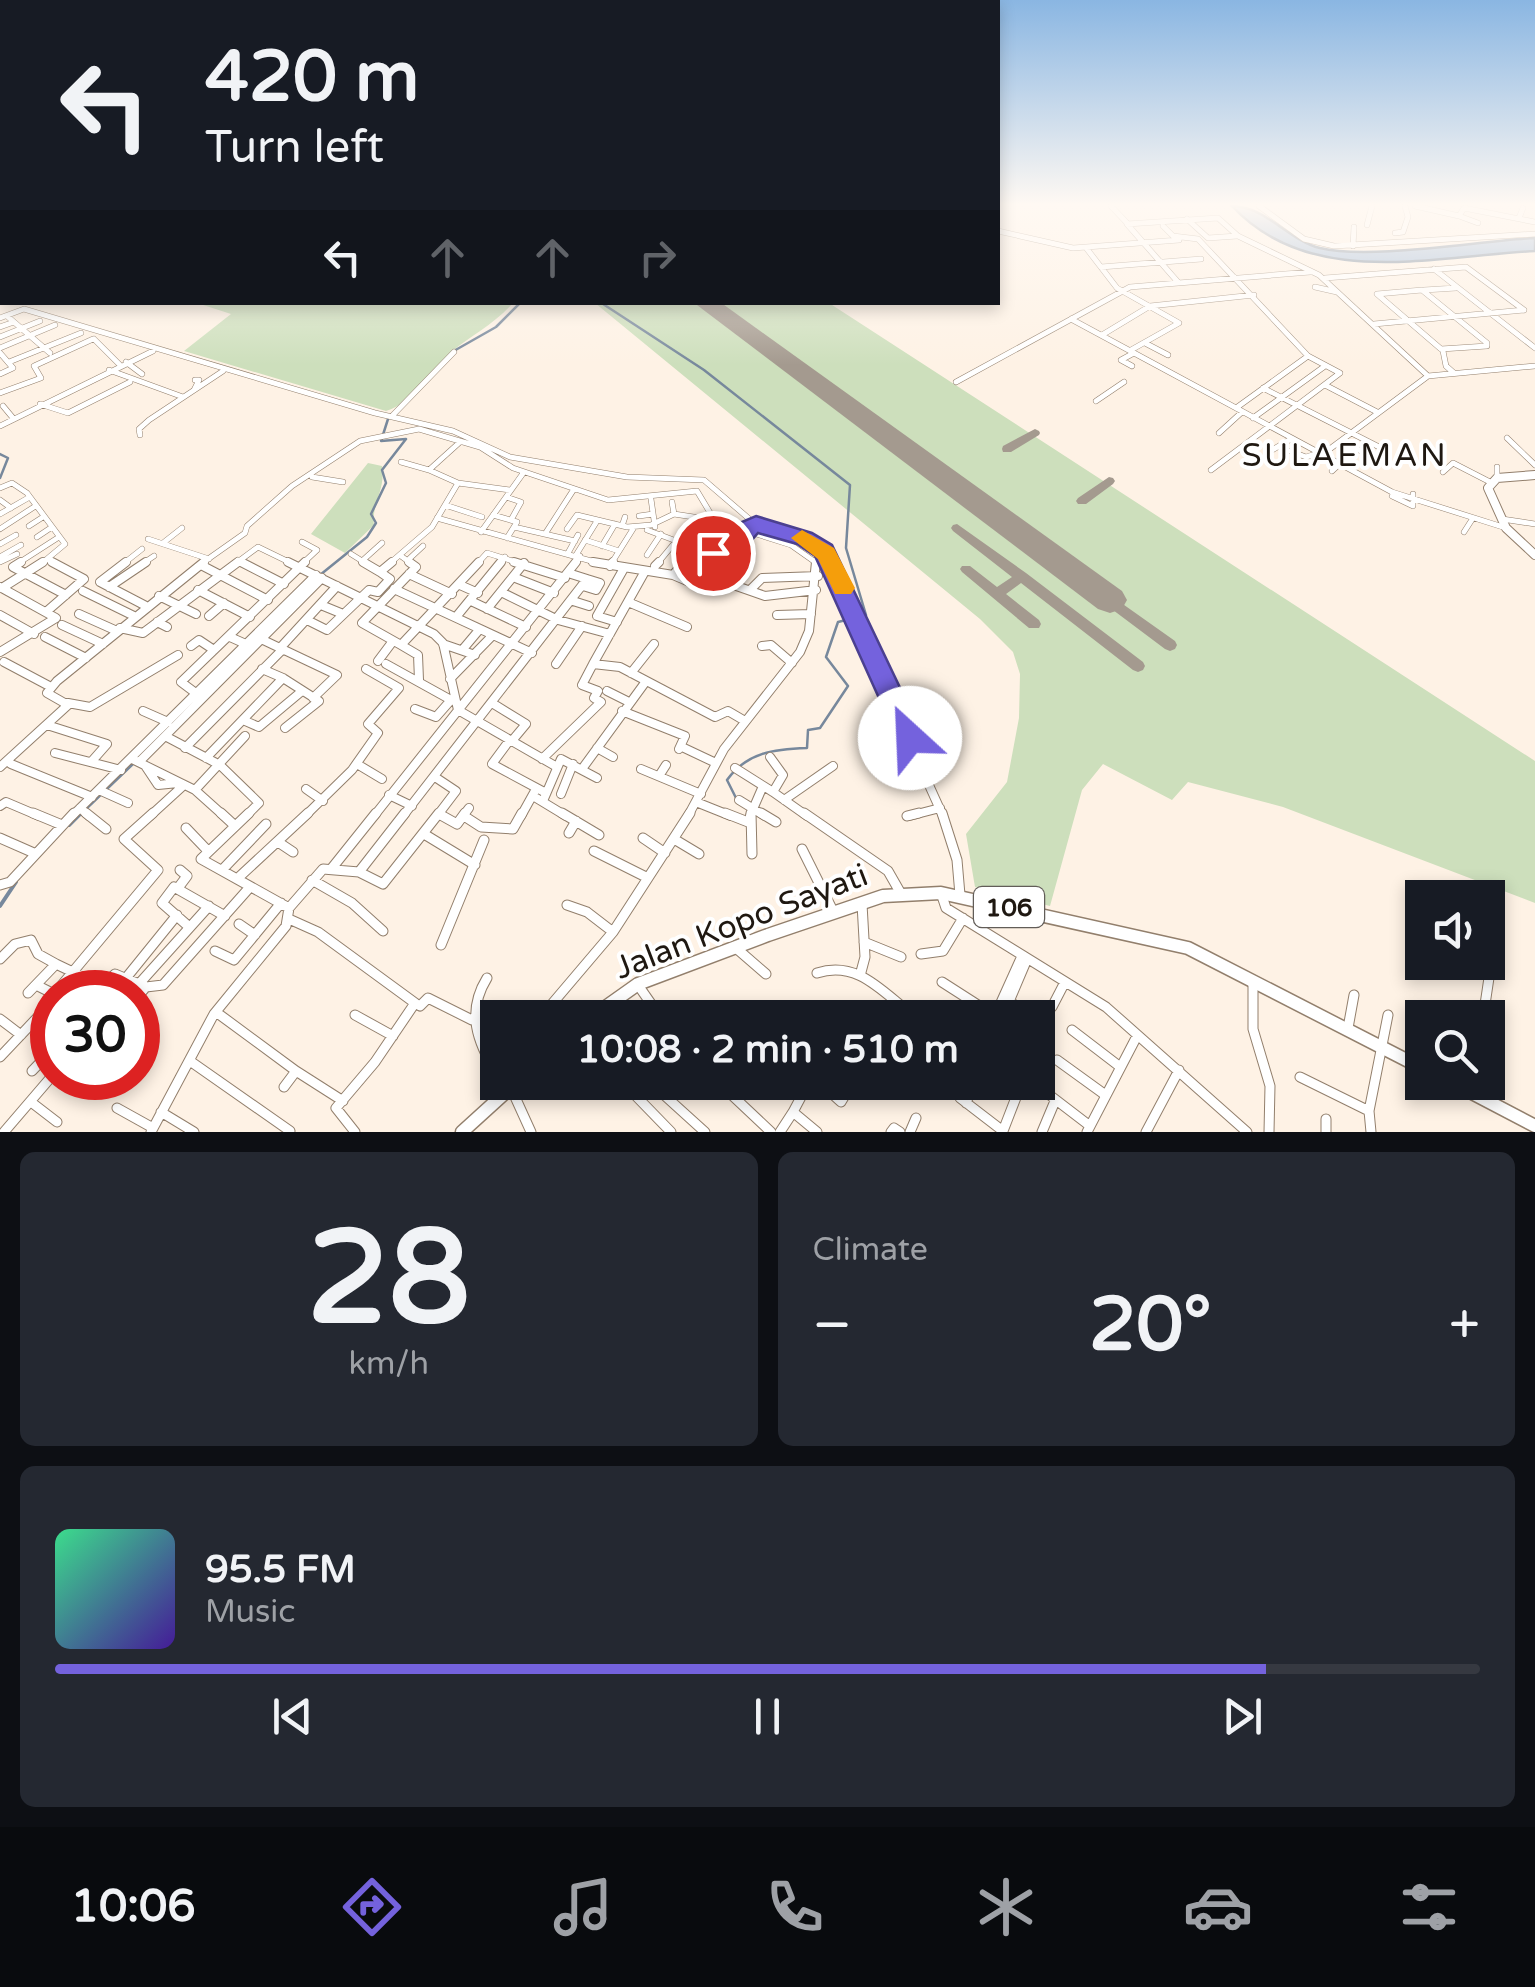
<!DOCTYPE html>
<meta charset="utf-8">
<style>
:root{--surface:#171b24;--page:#242831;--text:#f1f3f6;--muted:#9ea1a6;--line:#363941;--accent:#7462dd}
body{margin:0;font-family:"Varela Round",sans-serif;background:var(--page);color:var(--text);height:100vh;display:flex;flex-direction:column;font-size:38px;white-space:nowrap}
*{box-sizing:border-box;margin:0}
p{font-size:32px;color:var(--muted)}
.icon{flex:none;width:55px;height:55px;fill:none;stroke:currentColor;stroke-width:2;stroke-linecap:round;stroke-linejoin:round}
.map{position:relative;height:1132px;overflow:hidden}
.side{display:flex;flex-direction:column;gap:20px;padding:20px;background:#0d0f14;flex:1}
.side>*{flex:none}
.guide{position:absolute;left:0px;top:0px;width:1000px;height:305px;box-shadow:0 5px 15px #0003;background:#171b24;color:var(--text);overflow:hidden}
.controls{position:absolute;left:1405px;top:880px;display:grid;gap:20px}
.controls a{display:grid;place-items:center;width:100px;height:100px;border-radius:0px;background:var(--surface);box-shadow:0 5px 15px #0003;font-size:50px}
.speed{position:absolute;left:30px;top:970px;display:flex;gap:20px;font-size:50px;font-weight:700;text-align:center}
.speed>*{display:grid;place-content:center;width:130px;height:130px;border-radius:50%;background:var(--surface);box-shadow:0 5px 15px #0003;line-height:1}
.speed .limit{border:15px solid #d22;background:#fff;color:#111}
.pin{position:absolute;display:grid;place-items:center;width:85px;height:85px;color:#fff;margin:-42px;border:5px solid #fff;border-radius:50%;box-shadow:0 2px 10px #0007}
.me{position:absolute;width:110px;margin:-55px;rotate:335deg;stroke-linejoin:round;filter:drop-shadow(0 0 8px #0008)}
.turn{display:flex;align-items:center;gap:35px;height:210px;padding:0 40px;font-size:45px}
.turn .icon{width:130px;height:130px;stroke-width:2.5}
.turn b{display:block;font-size:70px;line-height:85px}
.lanes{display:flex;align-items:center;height:95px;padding:0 40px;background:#0003;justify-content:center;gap:50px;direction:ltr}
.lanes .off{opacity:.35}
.big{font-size:75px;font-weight:700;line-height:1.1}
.side .card{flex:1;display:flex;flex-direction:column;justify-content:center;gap:15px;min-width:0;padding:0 35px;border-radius:15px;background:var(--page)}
.side .dial{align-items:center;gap:0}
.dial b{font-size:130px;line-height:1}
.song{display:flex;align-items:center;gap:30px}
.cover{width:120px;height:120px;border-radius:15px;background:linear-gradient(135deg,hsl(150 70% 55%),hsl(260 70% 35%))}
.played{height:10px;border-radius:5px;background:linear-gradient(90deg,var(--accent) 85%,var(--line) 85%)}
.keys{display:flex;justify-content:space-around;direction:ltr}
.heat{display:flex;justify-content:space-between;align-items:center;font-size:55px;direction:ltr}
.side .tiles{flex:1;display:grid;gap:20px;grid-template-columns:1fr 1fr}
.card:last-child{grid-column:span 2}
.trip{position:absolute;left:480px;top:1000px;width:575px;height:100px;border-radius:0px;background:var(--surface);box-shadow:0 5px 15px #0003;font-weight:700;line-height:100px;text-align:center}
.dock{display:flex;height:160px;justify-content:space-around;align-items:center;background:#090b0e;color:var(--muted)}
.dock .icon{width:70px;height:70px}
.dock .active{color:var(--accent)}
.dock b{font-size:45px;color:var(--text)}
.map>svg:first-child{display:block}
.green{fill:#cddfbc}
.water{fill:#9db8d8;stroke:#77889c;stroke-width:2.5}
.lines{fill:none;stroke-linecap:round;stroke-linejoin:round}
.stream-far1{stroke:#77889c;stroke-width:2.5}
.stream{stroke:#77889c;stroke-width:4}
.taxiway{fill:#a49a8f;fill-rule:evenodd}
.runway{fill:#a49a8f;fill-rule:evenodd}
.minor-far2-casing{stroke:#927f6c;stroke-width:6}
.minor-far1-casing{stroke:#927f6c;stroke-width:10}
.minor-casing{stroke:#927f6c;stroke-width:11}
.major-far1-casing{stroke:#927f6c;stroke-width:10}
.major-casing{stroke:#927f6c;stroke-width:15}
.minor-far2{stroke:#fff;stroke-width:5}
.minor-far1{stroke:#fff;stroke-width:8}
.minor{stroke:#fff;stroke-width:9}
.major-far1{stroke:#fff;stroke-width:8}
.major{stroke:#fff;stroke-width:12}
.route{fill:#7462dd;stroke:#4b4090;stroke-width:2.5}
.slow{fill:#f59e0b}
.labels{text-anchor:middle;stroke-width:8;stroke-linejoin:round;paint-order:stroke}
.shield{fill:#fff;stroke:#625d58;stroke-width:2.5}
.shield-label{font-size:25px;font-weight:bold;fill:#1f1811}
.quarter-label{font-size:32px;letter-spacing:2.5px;fill:#1f1811;stroke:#fff}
.near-street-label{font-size:32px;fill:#1f1811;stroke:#fff}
</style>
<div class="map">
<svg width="1535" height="1132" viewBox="0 0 1535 1132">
<rect width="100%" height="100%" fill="#fef2e5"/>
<path class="green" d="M197 303H513C493 325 473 334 451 352 430 370 413 403 386 411L184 351 231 314Z
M595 303H829L1535 761V903L1283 807 1188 782 1172 800 1103 764 1082 790 1050 906 975 887 966 834 1007 782 1019 718 1020 674 1013 652 980 619Z
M368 463 382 466C386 489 371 505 374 525L345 553 311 534Z"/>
<path class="water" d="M1232 206C1265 206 1288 240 1320 248 1370 260 1478 241 1535 238V251C1434 256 1310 290 1232 206Z"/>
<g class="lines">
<path class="stream-far1" d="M600 302 704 370 850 485 846 548 866 615 838 622 826 657 848 686 820 728 808 730 807 748C775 749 747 752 727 780L736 798
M452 352 496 327 521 302
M0 454 8 458 0 478
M320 575 367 537 376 523 371 514 386 483 382 470 406 439 381 441 388 419
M144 752 223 672
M87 808 135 762"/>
<path class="stream" d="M69 825 81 813
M0 906 16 882"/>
<path class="taxiway" d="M1035 429 1039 431 1040 433 1039 435 1011 452H1003L1002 449 1003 446Z
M1109 477 1113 478 1115 481 1113 484 1086 504H1078L1076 501 1078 498Z
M957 524 1026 573 1143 662 1145 666 1143 670 1138 672 1133 670 1021 583 1006 594 1039 620 1041 624 1039 628H1029L962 572 960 569 962 566H970L997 587 1012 577 953 531 951 528 953 525Z
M1110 595 1175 641 1177 645 1175 649 1170 651 1165 649 1105 604 1104 600 1105 596Z"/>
<path class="runway" d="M693 302H720L1122 591 1127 600 1122 609 1110 613 1098 609Z"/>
<g class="minor-far2-casing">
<path id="minor-far2" d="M1111 206 1127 223
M1259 206 1304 239 1334 246 1535 234
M1415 206 1459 216 1464 208 1535 222
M1459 216 1478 223
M1519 218 1523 208
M1187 219 1208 238 1237 236
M1367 225 1372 206
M1163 226 1173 236 1198 239 1308 356 1340 373 1211 470
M998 231 1073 248 1179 240
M1395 233 1403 232 1408 217 1405 206
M1353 246 1354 227
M1087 249 1117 288 1179 323 1131 350
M1101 267 1201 259
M1434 269 1535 348
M1325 278 1466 267 1524 310
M1177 281 1127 224 1218 218 1238 236 1319 275 1428 376 1323 454
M1315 287 1337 292
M1422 290 1487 343V346L1441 349 1377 294Z
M1424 290 1456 288
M7 316 50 353
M0 318 24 309 375 413 453 431 510 457 627 477 704 480 754 523 819 547 829 564
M1071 319 1392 492 1506 528
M1374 324 1524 310
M0 327 14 322
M1102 335 1150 306 1254 295
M0 337 40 321
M94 339 120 365
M1145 343 1168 355
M0 348 55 325
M1443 351 1446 366 1454 373
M0 353 13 368 0 374
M1132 354 1121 360 1132 366
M9 362 81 333
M126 362 142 374
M109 370 183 397
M1428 376 1535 366
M956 382 1130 287 1310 272
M1325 385 1377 412
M1263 388 1385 450
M194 390 199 380H195
M0 393 41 378 34 366 93 339
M1096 401 1124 382
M40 404 68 413 130 382
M3 406 13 418
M1236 408 1308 356
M392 416 454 352
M1253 418 1325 366
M0 426 153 351
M1219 433 1242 412
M140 435 139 429 149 420 223 371
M1507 438 1535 465
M1341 441 1369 455
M460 442 429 470 458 483 510 490
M1290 451 1306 457 1319 453
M1267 453 1291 439
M401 462 429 470
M1497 467V478
M1332 471 1348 456
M1443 472 1453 463 1490 482
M312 477 343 482
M0 488 12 483 27 493 65 544 47 559 56 564
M1392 496 1413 506V494
M506 497 521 502 511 520
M651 499 655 527
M0 500 11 508
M672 502 674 514
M445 505 482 517
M0 514 28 498
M493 515 517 522 507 538
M639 516 653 514
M437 518 602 564
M1502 519 1535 524
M29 526 43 517
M622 526 625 517
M514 527 575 541
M0 529 34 507
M567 529 577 515 627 527 651 525 674 514 713 520
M647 530 711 554
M481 532 524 472
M1464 532 1473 518
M545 534 574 489
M37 537 52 527
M148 539 209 559
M585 540 619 551
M302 542 317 550 302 564
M163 543 182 528
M0 544 16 535
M602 546 615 524
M568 553 578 535
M351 554 367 564
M576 555 597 521
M647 555 661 534
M401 556 412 564
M0 557 21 545
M409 559 423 546
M238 560 246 564
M362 561 382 543
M0 562 17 554
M17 564 59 537
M39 564 47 559
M123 564 142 549
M142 564 154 556
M201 564 245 533 247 526 292 486 360 441 419 429 480 447 513 468 608 500 697 491 715 521 791 545 818 564
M235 564 258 547 293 564
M389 564 432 527 458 483
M477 564 487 553 522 564
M499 564 505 557
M574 564 580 556
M611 564 633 529
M657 564 677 540
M682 564 716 522
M703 564 711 554 730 550 747 528"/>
</g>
<g class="minor-far1-casing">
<path id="minor-far1" d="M21 562 13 567 66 595
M126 562 100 582 146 606
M241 562 284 584
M288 562 434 634 443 643 458 710 557 767
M363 562 380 572
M514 562 565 578
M593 562 673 575 694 584
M828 562 943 816
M201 565 268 600
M610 566 613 562
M655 566 659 562
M409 574 452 594
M673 575 684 562
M513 577 554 593
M690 582 705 562
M725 582 765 596 816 590
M460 585 478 593
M583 586 596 590 600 583 587 579
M0 587 56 618 0 652
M109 587 146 562
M2 588 43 562
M394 589 532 653
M198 590 250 617
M750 590 762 578 818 576
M83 591 134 616
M501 592 558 620 610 634
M159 596 196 614
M471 601 526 627
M573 601 589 606
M628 602 687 627
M321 605 343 614
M487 609 524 563
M46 612 84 579 52 562
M79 614 117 631
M0 615 34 634
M777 615 811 614
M209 616 224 603
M456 617 501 562
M307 620 327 630 369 590 378 592 390 579 380 572 392 562
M157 622 167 627
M617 622 597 616 623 570
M62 625 103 644
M120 628 143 633 238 562
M45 637 86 658
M230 637 248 645
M261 639 337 675 313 698
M443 644 475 655
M401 645 362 623 416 567 409 562
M191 646 199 640 214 650
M762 646 771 645 792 663
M281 647 337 586
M463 649 479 630
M378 661 393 641
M4 662 51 687
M386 664 451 700
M556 664 582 626
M593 664 644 573
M631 673 654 644
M283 678 319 701 285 728
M450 679 492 636
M419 680 418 655 401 645 479 562
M607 691 627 701
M197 694 181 682 305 562
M68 703 90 707 178 655
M492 703 526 724 511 742
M415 709 436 717 451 700
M143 711 168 722
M622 711 685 736 679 749
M243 720 259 727 302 691
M47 725 107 744 92 761
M509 741 492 764 546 793
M682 747 716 763
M185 748 283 649
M597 748 613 757
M55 753 121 770
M206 758 283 678 262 669
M132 759 195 790 224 816
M542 759 601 702 594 698 598 691 582 685 593 664 620 667 715 717 728 711 745 721
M139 762 165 736
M11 764 92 797
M218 764 165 736 322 578
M357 764 382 779
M221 766 259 803 246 816
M0 767 68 705 47 693 57 681 204 562
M146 767 158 785 178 783
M735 768 773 792 783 775 770 757
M582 769 644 684
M641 769 701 794
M659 776 666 765
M435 777 456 791 437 816
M306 789 323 801
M99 790 128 803
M195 790 245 736
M773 792 807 816
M561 794 573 764
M389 795 412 806
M533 796 566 816
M739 800 765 816
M784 800 833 766
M543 801 561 759 597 778
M696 802 731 816
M0 806 6 802 39 816
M80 808 89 816
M72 816 316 575
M150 816 184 785
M305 816 352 770 378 733 368 724 399 688 366 669
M374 816 576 562
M403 816 587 579 568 573
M463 816 469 808
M521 816 536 789
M688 816 724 749 800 652 809 631 816 562
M750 816 763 786
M909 816 940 808"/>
</g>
<g class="minor-casing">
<path id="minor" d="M33 813 62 825
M86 813 106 829
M221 813 234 825
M249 813 201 859 289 908 323 869 359 872 405 813
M562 813 599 835
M725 813 748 822
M751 813 752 854
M761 813 776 822
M804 813 888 871 900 892
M942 813 957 860 960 895
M439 814 457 824 465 813
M464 816 481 827 513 829 522 813
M907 816 919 813
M186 828 208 851
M569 833 576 821
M424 834 475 865
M0 838 34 853
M643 838 665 853
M674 839 699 854
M278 842 293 852
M802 849 833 911
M594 851 648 878
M332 868 376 813
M223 869 266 824
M359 872 383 884 439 813
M238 878 308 813
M312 880 352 903 383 931
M0 885 10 882 74 813
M178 888 187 876 180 870
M941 893 946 908 1106 1007 1247 1132
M567 905 587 912 613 932
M289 919 318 932 415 1003
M239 924 255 935
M187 925 162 903 174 887 225 916
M864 942 901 957
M441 945 484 840
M736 948 766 974
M215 951 234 960 281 903
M921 954 943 951 963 918
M0 959 15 944 31 940 38 954 56 964 28 993
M56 964 102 986
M861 972 865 957 862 904
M817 973C860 959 885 996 917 1018
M126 978 177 915
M487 978C466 1012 477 1042 497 1074
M1253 981V1029L1270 1086 1269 1132
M942 982 995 1016
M138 985 209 906
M638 985 661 1018
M38 986 52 993
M56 992 158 870 124 839 153 813
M96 992 115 974 146 987 163 985 250 887
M138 996 146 987
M1006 999 1034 1018
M923 1006 939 1018
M1052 1007 1065 982
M216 1012 296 1071
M355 1015 393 1036
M540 1018 613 932 690 813
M994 1018 1022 956
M1002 1018 1027 959
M1483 1018 1490 971 1498 952
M0 1019 21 1035
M1038 1020 1042 1028 1038 1043
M1348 1028 1354 995
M1072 1030 1119 1066
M0 1057 52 1002
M1057 1060 1104 1094
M190 1061 290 1131
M32 1071 52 1050
M1300 1077 1369 1111
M639 1082 635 1095 671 1132
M672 1082 663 1094 705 1132
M718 1082 771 1132
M809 1082 793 1112 817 1132
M819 1082 841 1102 853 1082
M967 1082 960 1098 1003 1131 1022 1082
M284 1087 296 1071 343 1101
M511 1088 531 1132
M1043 1090 1090 1126
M31 1102 57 1122
M966 1103 974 1082
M117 1108 153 1128
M161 1112 194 1132
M1326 1119V1132
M4 1132 52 1076
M151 1132 214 1014 286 926 289 908
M355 1132 336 1108 375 1062 415 1003 420 1006 428 998 472 1020
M780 1132 793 1112
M891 1132 894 1128 900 1132
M910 1132 916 1118
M1042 1132 1055 1101
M1087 1132 1137 1036
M1146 1132 1179 1070
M1371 1132 1369 1111 1388 1015"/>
</g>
<g class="major-far1-casing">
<path id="major-far1" d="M1535 475 1497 478 1488 488 1506 528 1535 555"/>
</g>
<g class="major-casing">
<path id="major" d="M590 1018 638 984 768 935 883 896 941 893 1188 948 1422 1068
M1451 1082 1535 1126
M462 1132 517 1082"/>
</g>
<use href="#minor-far2" class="minor-far2"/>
<use href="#minor-far1" class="minor-far1"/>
<use href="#minor" class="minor"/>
<use href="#major-far1" class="major-far1"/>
<use href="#major" class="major"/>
</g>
<linearGradient id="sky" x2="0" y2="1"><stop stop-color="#8ab6e2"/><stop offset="0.56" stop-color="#fff9f3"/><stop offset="1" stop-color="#fff9f3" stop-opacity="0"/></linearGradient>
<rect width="1535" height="365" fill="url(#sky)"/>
<path class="route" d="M756 516 812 533 832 545 924 738 920 747H901L815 556 797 544 758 533 738 556 705 559V547L723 543 737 524Z"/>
<path class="slow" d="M802 530 834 548 855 588 851 594H835L818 559 791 538Z"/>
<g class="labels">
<rect class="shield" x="974" y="887" width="70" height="40" rx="8"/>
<g class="shield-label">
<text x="1009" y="916">106</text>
</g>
<g class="quarter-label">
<text x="1345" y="466">SULAEMAN</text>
</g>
<g class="near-street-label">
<text transform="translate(741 921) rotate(-21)" y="11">Jalan Kopo Sayati</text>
</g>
</g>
</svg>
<div class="controls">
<a><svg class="icon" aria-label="sound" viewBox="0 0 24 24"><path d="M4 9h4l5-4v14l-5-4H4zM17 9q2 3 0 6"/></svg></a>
<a><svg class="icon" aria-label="search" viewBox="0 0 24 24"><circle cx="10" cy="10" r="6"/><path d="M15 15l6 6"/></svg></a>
</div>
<div class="speed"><div class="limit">30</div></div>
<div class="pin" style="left:713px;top:553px;background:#d93025"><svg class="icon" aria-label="arrive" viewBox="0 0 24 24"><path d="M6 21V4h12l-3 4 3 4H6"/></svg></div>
<svg class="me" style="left:910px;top:738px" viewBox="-20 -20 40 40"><circle r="19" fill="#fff"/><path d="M0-13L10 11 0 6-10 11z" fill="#7462dd"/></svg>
<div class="trip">10:08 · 2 min · 510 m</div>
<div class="guide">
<div class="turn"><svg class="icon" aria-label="left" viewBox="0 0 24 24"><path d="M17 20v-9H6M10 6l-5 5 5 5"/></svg><div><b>420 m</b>Turn left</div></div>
<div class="lanes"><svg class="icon" aria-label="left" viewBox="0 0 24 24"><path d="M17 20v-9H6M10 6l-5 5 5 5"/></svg><svg class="icon off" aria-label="ahead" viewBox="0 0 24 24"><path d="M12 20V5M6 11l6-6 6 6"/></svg><svg class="icon off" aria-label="ahead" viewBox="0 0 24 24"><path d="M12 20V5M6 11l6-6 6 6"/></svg><svg class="icon off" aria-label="right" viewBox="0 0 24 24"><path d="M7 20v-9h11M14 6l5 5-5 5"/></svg></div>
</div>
</div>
<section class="side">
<div class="tiles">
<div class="card dial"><b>28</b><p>km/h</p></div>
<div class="card"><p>Climate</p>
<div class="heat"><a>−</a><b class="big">20°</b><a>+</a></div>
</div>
<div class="card">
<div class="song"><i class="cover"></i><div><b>95.5 FM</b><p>Music</p></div></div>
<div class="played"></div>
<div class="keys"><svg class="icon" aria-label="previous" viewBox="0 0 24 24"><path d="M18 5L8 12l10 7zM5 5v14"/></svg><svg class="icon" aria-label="pause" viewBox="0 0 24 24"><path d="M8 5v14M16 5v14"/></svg><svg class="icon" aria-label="next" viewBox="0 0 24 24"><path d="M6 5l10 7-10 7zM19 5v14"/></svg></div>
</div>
</div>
</section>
<nav class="dock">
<b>10:06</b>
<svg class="icon active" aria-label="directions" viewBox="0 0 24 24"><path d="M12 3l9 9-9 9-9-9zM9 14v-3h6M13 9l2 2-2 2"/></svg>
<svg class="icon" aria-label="music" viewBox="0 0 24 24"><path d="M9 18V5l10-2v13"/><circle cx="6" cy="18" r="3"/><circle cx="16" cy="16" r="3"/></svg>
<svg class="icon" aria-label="phone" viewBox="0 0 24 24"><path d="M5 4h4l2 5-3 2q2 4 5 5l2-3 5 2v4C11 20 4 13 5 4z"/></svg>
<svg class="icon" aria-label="climate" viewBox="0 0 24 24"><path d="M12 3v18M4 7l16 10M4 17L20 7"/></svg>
<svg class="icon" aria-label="car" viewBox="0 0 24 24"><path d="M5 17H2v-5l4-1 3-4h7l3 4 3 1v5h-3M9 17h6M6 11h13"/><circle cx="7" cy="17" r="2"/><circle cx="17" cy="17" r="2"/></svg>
<svg class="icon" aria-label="filters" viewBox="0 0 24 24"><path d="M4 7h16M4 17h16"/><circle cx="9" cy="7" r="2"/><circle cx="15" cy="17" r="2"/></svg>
</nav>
